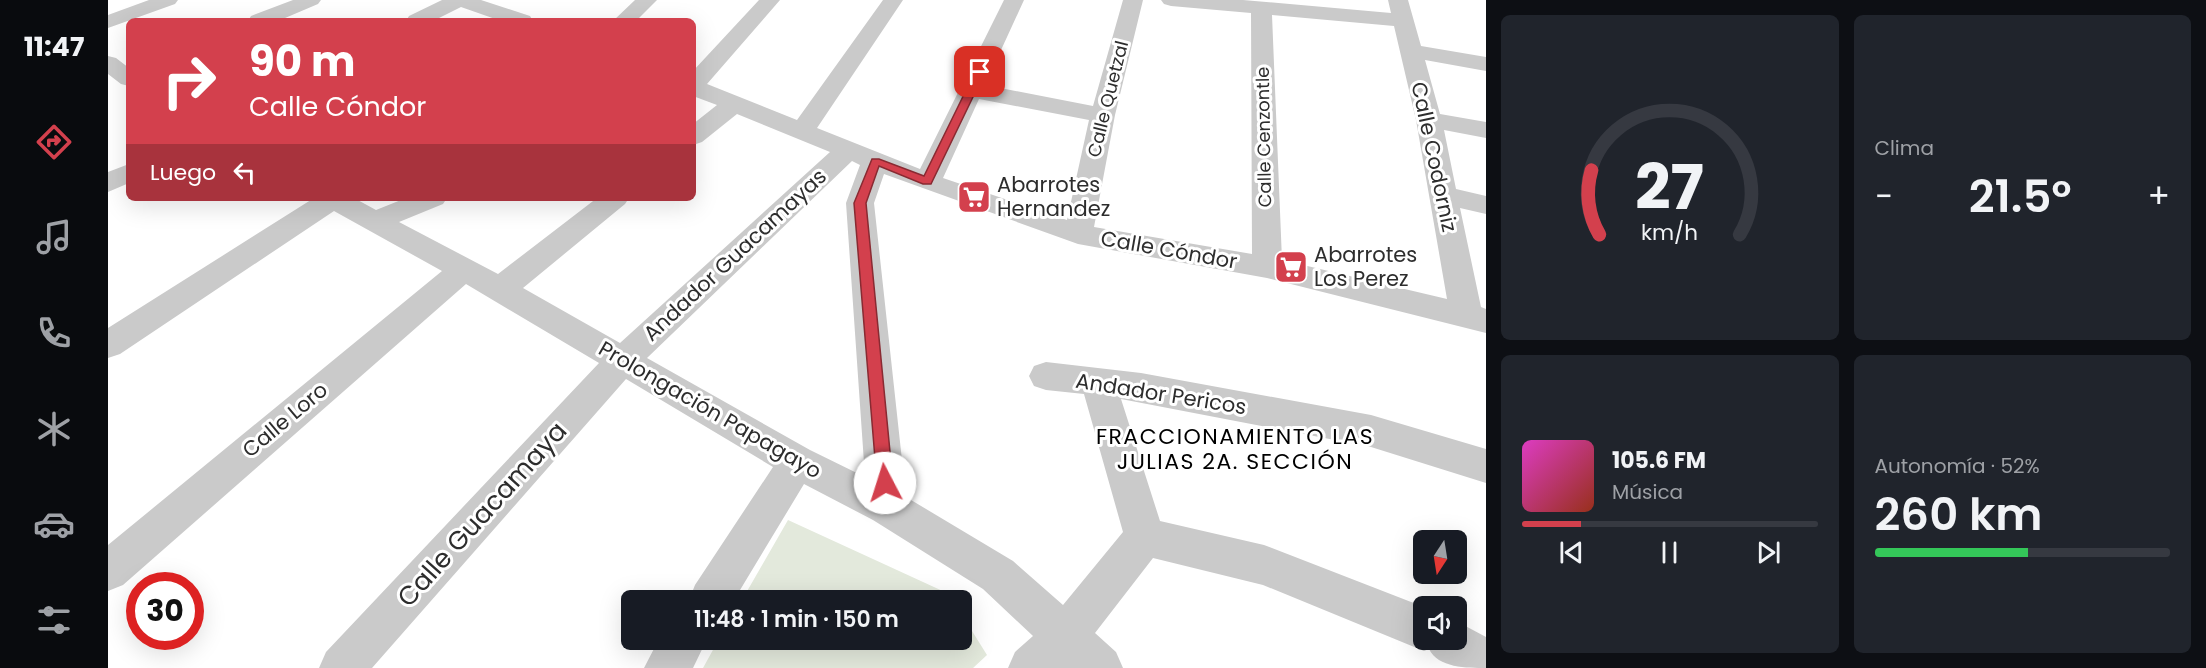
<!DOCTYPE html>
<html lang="es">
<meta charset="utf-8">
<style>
:root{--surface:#171b24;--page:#20242c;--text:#f1f3f6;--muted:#9ea1a6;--line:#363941;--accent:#d3404d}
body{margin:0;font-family:Poppins,sans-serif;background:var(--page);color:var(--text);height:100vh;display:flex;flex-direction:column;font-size:22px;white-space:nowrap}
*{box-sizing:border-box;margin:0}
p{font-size:20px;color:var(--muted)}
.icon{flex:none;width:33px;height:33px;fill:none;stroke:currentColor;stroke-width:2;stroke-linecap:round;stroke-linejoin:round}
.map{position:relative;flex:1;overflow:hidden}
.sheet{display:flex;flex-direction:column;gap:15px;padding:15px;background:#0d0f14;width:720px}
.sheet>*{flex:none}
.guide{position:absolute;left:18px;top:18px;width:570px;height:183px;border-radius:9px;box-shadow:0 6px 24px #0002;background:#d3404d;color:#fff;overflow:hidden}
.needle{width:39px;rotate:192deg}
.tools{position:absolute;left:1305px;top:530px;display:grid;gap:12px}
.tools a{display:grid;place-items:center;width:54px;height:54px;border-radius:9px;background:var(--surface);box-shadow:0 6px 24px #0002;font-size:30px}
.speed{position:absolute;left:18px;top:572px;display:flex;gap:12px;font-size:30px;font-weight:700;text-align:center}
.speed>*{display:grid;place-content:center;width:78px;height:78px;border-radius:50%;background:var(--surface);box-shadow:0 6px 24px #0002;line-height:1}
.speed .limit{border:9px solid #d22;background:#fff;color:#111}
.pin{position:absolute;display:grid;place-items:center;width:51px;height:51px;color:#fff;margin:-26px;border-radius:12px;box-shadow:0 3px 9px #0006}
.me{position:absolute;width:66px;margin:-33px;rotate:355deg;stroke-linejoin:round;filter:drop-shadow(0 0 4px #0008)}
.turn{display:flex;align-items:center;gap:21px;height:126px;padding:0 24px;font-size:27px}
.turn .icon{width:78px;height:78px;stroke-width:2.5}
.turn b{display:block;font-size:42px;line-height:51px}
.then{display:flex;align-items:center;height:57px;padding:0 24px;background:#0003;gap:12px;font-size:22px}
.big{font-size:45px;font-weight:600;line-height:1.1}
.sheet .tile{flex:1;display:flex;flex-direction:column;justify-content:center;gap:9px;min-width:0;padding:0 21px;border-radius:9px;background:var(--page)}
.sheet .dial{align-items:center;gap:0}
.dial svg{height:156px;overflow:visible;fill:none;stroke:var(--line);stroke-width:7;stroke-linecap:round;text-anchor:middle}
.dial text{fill:var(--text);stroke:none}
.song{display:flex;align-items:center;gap:18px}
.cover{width:72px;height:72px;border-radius:9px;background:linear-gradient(135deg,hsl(310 70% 55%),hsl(10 70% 35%))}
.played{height:6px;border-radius:3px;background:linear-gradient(90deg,var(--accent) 20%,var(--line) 20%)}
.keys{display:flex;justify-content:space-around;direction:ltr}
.heat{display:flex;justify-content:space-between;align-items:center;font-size:33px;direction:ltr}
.charge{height:9px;border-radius:4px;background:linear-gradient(90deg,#34c759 52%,var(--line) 0)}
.sheet .tiles{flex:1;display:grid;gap:15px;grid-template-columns:repeat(2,1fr)}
.trip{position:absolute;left:513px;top:590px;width:351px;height:60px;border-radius:9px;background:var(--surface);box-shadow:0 6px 24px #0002;font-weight:600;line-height:60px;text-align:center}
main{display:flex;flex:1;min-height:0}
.tabs{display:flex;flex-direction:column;width:108px;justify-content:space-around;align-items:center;background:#090b0e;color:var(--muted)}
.tabs .icon{width:42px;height:42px}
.tabs .selected{color:var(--accent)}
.tabs b{font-size:27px;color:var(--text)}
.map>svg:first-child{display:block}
.green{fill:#e3e9dc}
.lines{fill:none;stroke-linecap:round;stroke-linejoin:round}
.minor{fill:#cacaca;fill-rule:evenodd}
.route{fill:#d3404d;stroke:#892a32;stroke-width:1.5}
.labels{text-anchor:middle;stroke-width:6;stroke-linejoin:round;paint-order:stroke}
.far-street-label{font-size:18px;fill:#2d2d2d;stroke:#fff}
.street-label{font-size:21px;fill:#2d2d2d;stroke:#fff}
.poi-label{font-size:21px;fill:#2d2d2d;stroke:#fff;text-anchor:start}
.neighbourhood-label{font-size:22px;letter-spacing:1.5px;fill:#000;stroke:#fff}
.near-street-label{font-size:26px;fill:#2d2d2d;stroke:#fff}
</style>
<main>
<nav class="tabs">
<b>11:47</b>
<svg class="icon selected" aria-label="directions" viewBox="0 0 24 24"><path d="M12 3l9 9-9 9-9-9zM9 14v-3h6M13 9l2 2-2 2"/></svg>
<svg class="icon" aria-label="music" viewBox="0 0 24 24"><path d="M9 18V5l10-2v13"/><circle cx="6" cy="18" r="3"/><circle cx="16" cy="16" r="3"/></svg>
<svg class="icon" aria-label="phone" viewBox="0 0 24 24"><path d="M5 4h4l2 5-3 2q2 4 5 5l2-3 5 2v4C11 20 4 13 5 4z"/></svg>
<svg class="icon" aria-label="climate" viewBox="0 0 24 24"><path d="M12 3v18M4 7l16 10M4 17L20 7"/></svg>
<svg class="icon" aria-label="car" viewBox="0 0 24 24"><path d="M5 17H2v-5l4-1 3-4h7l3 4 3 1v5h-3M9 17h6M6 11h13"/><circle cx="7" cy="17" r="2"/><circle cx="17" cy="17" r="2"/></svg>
<svg class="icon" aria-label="filters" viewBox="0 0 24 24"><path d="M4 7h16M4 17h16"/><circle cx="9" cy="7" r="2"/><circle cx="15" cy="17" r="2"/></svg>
</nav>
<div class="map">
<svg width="1378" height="668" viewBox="0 0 1378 668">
<rect width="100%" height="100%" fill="#fff"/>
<path class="green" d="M680 520 839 593 844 600H634Z
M854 615 879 655 865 668H595L611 639H854Z"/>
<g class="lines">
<path class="minor" d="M41 0H70L67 4 0 28V15Z
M185 0H213L210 4 170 21H140L143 16Z
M334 0H373L422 16 425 21H393L353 7 325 21H298L301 16Z
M527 0H549L528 21H505Z
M651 0H672L599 84 689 120 775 0H795L709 128 812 169 896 0H916L877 85 985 106 1015 0H1035L1007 115 986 227 1144 254 1143 13 1063 6 1056 4 1053 0H1135L1283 13 1280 0H1300L1313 46 1378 57V71L1317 60 1332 114 1378 122V138L1336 130 1348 189 1378 196V214L1352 208 1373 307 1378 309V333L1159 278 970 244 776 174 766 203 798 497 905 561 955 605 1015 532 976 394 938 390 926 386 921 376 926 366 938 362 1033 373 1263 415 1378 449V483L1263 447 1013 399 1052 521 1156 545 1316 607V639H1348V621L1378 637V668C1359 668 1330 668 1321 649L1316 651 1155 585 1045 558 987 633 1008 652 1015 668H900L907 652 925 636 875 589 765 520 696 484 626 600H581L587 585 665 467 518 379 264 668H211L218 652 491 363 358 284 15 585 0 591V545L334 271 226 211 12 354 0 358V328L206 198H246L268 210 298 198H339L335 204 291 222 390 274 489 198H521L517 204 415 288 512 343 722 152 629 114 594 142 585 145V124L609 105 585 96V71ZM1164 15 1286 26 1308 120 1339 299 1174 260ZM871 99 981 120 959 220 835 178ZM744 161 752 165 738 203 757 477 702 450 539 358Z
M0 56 8 58 21 68V86L13 84 0 74Z
M21 164V183L0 192V172Z
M551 639H599L585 668H536Z"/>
</g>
<path class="route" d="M872 69 877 72 823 184H815L771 166 758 203 785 483 783 488 777 490 772 488 769 483 746 203 764 159H771L816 176 867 72Z"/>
<defs>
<g id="supermarket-square" transform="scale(1.725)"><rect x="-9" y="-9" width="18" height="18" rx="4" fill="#d3404d" stroke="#fff"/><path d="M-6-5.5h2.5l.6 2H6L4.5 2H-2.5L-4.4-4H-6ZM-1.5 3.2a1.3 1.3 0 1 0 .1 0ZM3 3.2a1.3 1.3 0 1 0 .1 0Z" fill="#fff"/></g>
</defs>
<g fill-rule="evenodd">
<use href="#supermarket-square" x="866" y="197"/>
<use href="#supermarket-square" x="1183" y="267"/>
</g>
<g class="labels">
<g class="far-street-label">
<text transform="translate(1000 99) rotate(-76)" y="6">Calle Quetzal</text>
<text transform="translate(1156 137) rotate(-91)" y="6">Calle Cenzontle</text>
</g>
<g class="street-label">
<text transform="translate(1326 157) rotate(78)" y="7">Calle Codorniz</text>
<text transform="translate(1061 250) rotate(10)" y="7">Calle Cóndor</text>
<text transform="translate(627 255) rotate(-43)" y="7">Andador Guacamayas</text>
<text transform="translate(1053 394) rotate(9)" y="7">Andador Pericos</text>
<text transform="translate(602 410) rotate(30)" y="7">Prolongación Papagayo</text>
<text transform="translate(177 420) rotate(-40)" y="7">Calle Loro</text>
</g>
<g class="poi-label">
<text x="889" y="192">Abarrotes<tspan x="889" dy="24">Hernandez</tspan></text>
<text x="1206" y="262">Abarrotes<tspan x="1206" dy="24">Los Perez</tspan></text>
</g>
<g class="neighbourhood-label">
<text x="1127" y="444">FRACCIONAMIENTO LAS<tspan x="1127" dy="25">JULIAS 2A. SECCIÓN</tspan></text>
</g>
<g class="near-street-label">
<text transform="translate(374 514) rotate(-48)" y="9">Calle Guacamaya</text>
</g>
</g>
</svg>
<div class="tools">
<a><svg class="needle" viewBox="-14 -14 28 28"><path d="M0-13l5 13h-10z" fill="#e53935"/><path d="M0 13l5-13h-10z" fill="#9ea1a6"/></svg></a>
<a><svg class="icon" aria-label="sound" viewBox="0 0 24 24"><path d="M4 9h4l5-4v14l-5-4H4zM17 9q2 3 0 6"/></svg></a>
</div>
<div class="speed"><div class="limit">30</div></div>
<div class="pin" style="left:872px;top:72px;background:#d93025"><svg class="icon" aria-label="arrive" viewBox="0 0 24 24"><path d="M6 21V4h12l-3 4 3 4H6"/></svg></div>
<svg class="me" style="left:777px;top:483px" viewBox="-20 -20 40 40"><circle r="19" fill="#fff"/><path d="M0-13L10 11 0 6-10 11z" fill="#d3404d"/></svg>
<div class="trip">11:48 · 1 min · 150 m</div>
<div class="guide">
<div class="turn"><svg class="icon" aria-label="right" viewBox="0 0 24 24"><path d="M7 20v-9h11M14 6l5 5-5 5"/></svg><div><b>90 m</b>Calle Cóndor</div></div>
<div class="then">Luego<svg class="icon" aria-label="left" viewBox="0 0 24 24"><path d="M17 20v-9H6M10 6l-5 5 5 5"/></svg></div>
</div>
</div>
<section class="sheet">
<div class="tiles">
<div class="tile dial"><svg viewBox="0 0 100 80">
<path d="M14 69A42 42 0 1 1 86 69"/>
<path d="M14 69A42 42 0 0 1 10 36" stroke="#d3404d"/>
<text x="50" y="56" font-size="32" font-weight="700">27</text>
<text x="50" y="72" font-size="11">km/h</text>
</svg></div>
<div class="tile"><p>Clima</p>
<div class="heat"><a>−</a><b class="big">21.5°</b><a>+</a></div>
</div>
<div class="tile">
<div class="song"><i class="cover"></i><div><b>105.6 FM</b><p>Música</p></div></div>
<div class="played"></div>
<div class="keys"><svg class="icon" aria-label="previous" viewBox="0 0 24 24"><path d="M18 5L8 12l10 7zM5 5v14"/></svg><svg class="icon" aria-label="pause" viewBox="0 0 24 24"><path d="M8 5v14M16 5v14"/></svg><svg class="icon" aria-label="next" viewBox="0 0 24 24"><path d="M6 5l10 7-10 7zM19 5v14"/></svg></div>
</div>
<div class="tile"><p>Autonomía · 52%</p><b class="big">260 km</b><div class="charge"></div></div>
</div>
</section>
</main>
